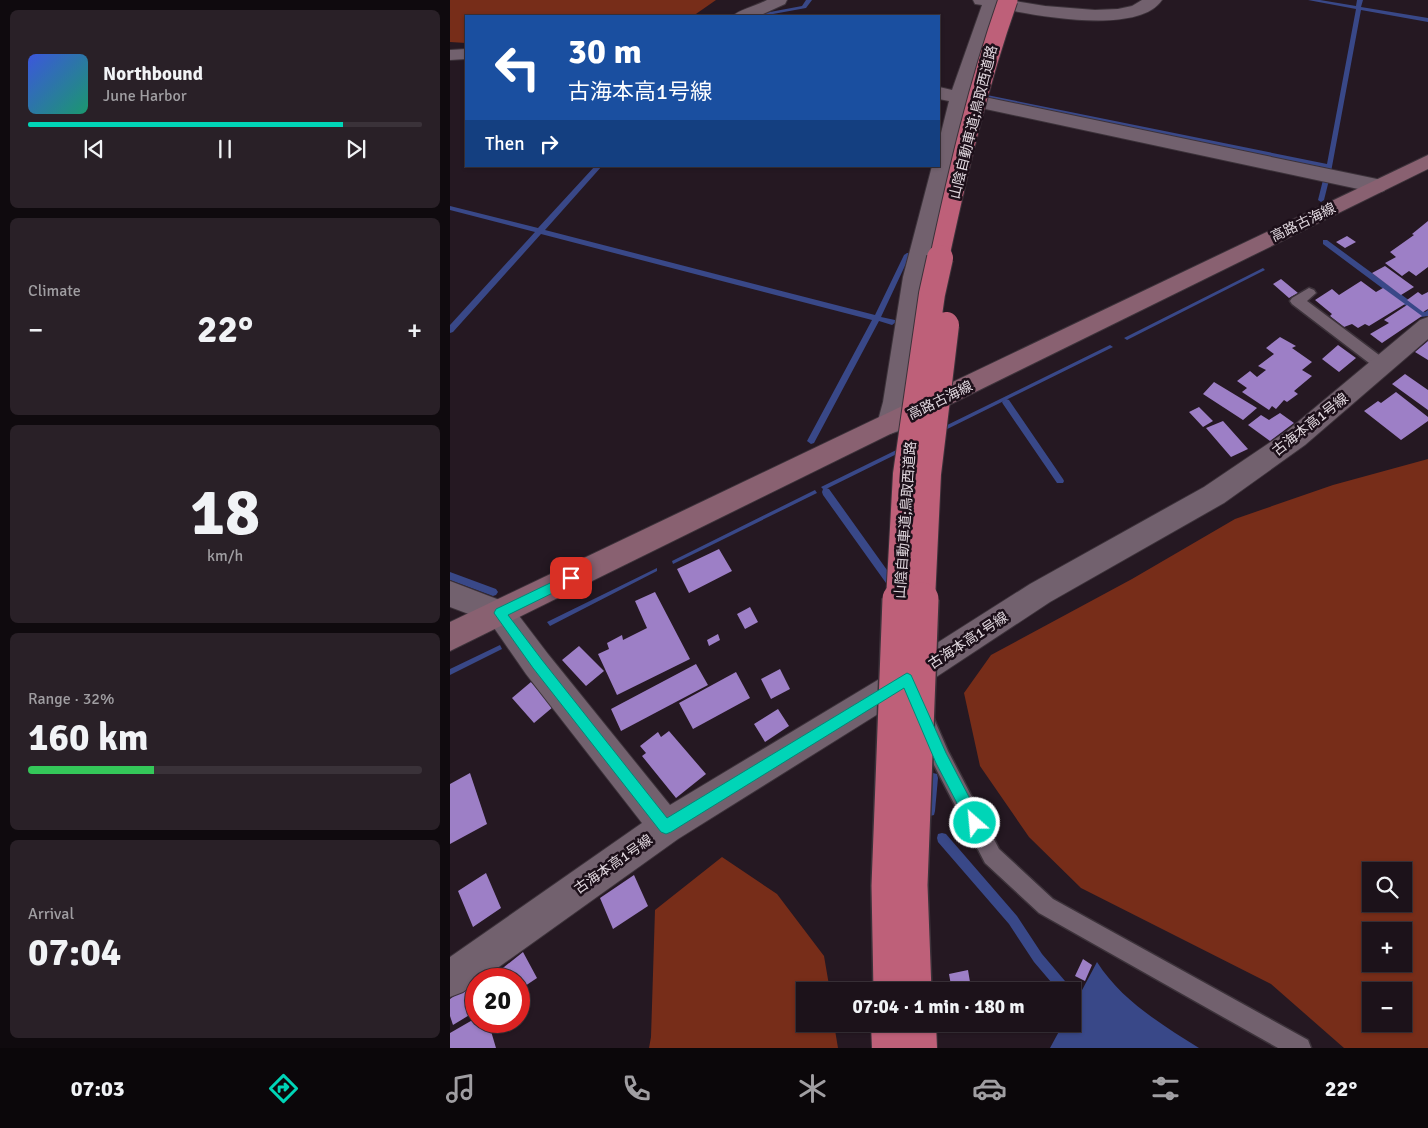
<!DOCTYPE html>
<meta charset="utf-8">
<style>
:root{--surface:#1c121a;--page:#292027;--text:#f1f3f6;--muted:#a09ea2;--line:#3a3239;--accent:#00d5b7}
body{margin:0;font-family:Signika,"Noto Sans JP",sans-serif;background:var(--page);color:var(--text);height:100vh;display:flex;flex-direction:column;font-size:19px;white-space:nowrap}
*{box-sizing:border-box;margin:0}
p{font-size:16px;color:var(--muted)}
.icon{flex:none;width:28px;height:28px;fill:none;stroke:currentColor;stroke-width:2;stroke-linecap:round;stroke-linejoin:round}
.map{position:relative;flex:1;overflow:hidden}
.drawer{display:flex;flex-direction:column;gap:10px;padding:10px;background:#0f0a0e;width:450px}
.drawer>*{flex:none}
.banner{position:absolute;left:15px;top:15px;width:475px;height:152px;border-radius:0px;box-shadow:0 1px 4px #0004,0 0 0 1px var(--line);background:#1a4fa0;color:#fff;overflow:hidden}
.controls{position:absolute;left:912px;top:862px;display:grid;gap:10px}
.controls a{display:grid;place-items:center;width:50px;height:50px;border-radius:0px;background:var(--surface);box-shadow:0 1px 4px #0004,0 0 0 1px var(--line);font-size:25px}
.speed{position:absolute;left:15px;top:968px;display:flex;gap:10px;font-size:25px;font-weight:700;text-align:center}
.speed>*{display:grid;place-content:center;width:65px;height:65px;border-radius:50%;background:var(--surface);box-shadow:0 1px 4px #0004,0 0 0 1px var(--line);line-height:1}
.speed .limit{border:8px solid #d22;background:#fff;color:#111}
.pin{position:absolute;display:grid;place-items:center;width:42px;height:42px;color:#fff;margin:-21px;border-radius:10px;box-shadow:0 2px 8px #0006}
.me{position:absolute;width:55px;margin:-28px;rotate:333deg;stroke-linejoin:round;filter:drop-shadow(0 0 4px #0008)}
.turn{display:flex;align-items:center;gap:18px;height:105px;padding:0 20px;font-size:22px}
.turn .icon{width:65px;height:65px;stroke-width:2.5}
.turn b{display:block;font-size:35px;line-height:42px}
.then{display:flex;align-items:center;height:48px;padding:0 20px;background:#0003;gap:10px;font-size:19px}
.big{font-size:38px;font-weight:700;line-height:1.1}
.drawer .tile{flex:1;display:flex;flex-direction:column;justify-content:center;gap:8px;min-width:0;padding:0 18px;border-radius:8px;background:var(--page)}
.drawer .dial{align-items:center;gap:0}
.dial b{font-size:65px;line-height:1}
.song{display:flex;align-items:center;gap:15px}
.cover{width:60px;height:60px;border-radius:8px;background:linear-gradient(135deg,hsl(230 70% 55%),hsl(160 70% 35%))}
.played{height:5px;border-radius:2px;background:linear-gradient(90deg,var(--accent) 80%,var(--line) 80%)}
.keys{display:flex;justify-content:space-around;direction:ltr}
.heat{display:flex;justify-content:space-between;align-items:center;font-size:28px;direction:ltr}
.charge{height:8px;border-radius:4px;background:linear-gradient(90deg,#34c759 32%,var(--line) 0)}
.trip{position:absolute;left:346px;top:982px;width:285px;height:50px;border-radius:0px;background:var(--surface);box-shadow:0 1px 4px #0004,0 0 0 1px var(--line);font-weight:700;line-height:50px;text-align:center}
.dock{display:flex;height:80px;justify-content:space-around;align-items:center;background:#0b070a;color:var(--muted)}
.dock .icon{width:35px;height:35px}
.dock .selected{color:var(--accent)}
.dock b{font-size:22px;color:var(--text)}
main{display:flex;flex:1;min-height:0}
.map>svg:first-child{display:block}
.forest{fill:#772d19;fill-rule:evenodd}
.water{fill:#394888}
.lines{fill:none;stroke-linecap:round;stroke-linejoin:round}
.stream{fill:#394888;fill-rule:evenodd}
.building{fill:#9d7fc6}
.service-casing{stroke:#3c323a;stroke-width:3}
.minor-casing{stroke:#3c323a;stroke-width:2}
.secondary-casing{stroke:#3c323a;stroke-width:2}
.motorway-casing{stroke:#3c323a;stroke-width:2}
.service{fill:#72616e;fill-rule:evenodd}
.minor{fill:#72616e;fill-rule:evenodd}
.secondary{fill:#896171;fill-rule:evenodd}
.motorway{fill:#be6079;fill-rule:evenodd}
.motorway-bridge-far2-casing{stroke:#3c323a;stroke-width:21;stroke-linecap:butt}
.motorway-bridge-far1-casing{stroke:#3c323a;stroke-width:28;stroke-linecap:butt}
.motorway-bridge-casing{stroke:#3c323a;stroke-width:36;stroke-linecap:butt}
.motorway-bridge-far2{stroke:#be6079;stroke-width:19}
.motorway-bridge-far1{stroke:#be6079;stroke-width:26}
.motorway-bridge{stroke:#be6079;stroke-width:33}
.route{fill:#00d5b7;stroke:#008a77}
.labels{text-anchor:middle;stroke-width:5;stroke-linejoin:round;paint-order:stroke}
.street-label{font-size:14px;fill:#e0d7de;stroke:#1c0f19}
</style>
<main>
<section class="drawer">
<div class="tile">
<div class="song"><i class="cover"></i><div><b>Northbound</b><p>June Harbor</p></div></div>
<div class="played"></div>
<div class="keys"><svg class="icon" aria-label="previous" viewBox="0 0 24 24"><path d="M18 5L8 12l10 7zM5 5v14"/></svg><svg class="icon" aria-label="pause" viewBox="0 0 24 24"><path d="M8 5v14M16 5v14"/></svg><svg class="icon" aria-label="next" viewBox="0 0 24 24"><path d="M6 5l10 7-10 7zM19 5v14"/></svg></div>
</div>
<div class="tile"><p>Climate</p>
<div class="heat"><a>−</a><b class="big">22°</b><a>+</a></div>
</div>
<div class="tile dial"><b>18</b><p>km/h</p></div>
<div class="tile"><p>Range · 32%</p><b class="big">160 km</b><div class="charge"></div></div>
<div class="tile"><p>Arrival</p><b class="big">07:04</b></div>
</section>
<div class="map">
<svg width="978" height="1048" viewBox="0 0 978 1048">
<rect width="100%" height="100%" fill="#251822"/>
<path class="forest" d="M0 0H266L243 16H16V43L0 42Z
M978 459V1048H894L821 984 631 888 579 837 530 766 514 693 541 655 682 579 785 519 883 485ZM921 871H954V904H921ZM921 931H954V964H921ZM921 991H954V1024H921Z
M272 857 327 894 374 956 380 991H355V1024H384L388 1048H199L201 1037 205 910Z"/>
<path class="water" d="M813 268 815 270 677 340 674 338Z
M660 345 663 347 374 490 371 487Z
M365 490 367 493 223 564 222 561Z
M207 568V571L100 626 97 622Z
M50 645 52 649 0 675V669Z
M647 962C672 1001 711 1024 749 1048H600L613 1024H622L623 1007Z"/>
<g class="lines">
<path class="stream" d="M356 0H362L356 8 312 16 309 14 352 6Z
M858 0H870L906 6 907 0H913L911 7 978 18V22L911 10 881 172H877L876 168 527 97 524 95 527 93 877 164 906 9Z
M145 166H152L95 230 425 315 454 255 457 253H459L460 255 431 317 445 320 446 322 442 325 429 321 364 443 361 444 357 441 422 320 91 234 3 332 0 333V325L85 232 0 210V206L88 228Z
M876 178 879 180 874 200 871 202 868 200 873 180Z
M873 240H877L975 312 978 310V316L971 317 873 244Z
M556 399 559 400 613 479 614 481 613 483H607L553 404 552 402Z
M376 488 379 489 447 584 449 587 447 590 444 591 441 590 373 495 372 492 373 489Z
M0 572 46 589 48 592 46 595 43 596 0 580Z
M483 773 487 774 488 778 485 811 484 815 480 816 476 815 475 811 478 778 479 774Z
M492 833 496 834 567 916 592 954 615 981 617 985 615 989 611 991 607 989 584 962 559 924 488 842 487 838 488 834Z"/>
</g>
<path class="building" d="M978 221V267L966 276 959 271 952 276 935 263 946 257 940 252 964 235 962 234Z
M897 236 906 242 895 248 886 242Z
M935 266 964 287 951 295 922 273Z
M831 279 848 293 839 298 823 284Z
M911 281 926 292 933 288 955 304 919 326 915 324 908 328 902 324 894 327 880 316 882 314 865 300 882 289 889 295Z
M968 292 972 295 978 292V309L973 312 957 300Z
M957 305 972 316 932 343 920 334 939 323 934 320Z
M830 337 846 346 842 348 862 362 852 370 862 376 844 391 848 394 837 402 834 400 826 409 822 406 819 410 792 392 797 388 787 381 800 371 807 377 816 370 808 366 824 354 816 348Z
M978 341V360L965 352Z
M888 345 906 358 889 372 872 359Z
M955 374 978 390V410L942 384Z
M764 382 807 408 793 420 753 394Z
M946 392 978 417V421L951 440 914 411 928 401 931 403Z
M749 407 763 421 753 427 739 412Z
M830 413 844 423 820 441 798 425 811 415 819 420Z
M773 421 798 449 781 457 756 428Z
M269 549 282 571 239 593 227 569Z
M205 592 240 659 167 695 148 654 159 649 157 643 172 635 173 640 197 628 185 601Z
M300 607 308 622 295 629 287 614Z
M268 634 270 640 259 646 257 640Z
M129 646 154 671 136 686 112 660Z
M246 664 258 685 171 731 161 709Z
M330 669 340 689 321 699 311 679Z
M286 672 300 698 243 729 229 703Z
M81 682 103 707 84 723 62 698Z
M328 709 339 726 315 742 304 724Z
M219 731 256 774 226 798 192 756 196 753 190 746 208 732 211 737Z
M20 773 37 824 0 844V784Z
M36 873 51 908 23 927 8 891Z
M184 875 198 906 163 929 150 898Z
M73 952 87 978 69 990V979H39Z
M633 959 642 965 635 981 625 976Z
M518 970 521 988 502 991 499 974Z
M26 980V1011L3 1025 0 1016V999Z
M26 1018V1021H38L46 1048H0V1033Z"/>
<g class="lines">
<g class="service-casing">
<path id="service" d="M859 288 864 290 866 293 857 301 937 361 939 365 937 369 932 370 927 369 842 304 840 301 842 298Z
M475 711 482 714 498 751 549 849 603 899 858 1040 861 1048H828L589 913 535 863 484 765 466 720 468 714Z"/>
</g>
<g class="minor-casing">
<path id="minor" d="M317 0H337L335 4 309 16H283C288 10 308 5 317 0Z
M523 0H559L595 6 645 10 668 9 682 6 692 0H712C688 36 584 15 548 8L520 94 927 179 934 181 937 186 934 191 927 193 517 105 475 277 459 402 449 431 440 434 431 431 427 424 433 402 453 277 482 166H489V141L499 101 489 99V87L502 90 532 5 525 4Z
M16 49V59L0 60V50Z
M978 317V339L855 445 774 503 600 602 468 689 228 839 32 979H26V983L13 992 0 997V957L192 823 76 674 40 622 0 607V581L60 604 98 654 220 805 446 669 580 584 754 487 837 431 970 320Z"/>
</g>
<g class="secondary-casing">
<path id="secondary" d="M978 155V169L0 651V622Z"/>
</g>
<g class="motorway-casing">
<path id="motorway" d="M421 1024H486L487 1048H422Z"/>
</g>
<use href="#service" class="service"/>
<use href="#minor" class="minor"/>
<use href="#secondary" class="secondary"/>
<use href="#motorway" class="motorway"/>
<g class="motorway-bridge-far2-casing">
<path id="motorway-bridge-far2" d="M489 260C508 172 528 85 558 0"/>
</g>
<g class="motorway-bridge-far1-casing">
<path id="motorway-bridge-far1" d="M449 600 456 474 482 294 490 258
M472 600 478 474 496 325"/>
</g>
<g class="motorway-bridge-casing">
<path id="motorway-bridge" d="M440 991 438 886 449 599
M465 991 461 885 472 599"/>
</g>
<use href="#motorway-bridge-far2" class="motorway-bridge-far2"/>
<use href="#motorway-bridge-far1" class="motorway-bridge-far1"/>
<use href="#motorway-bridge" class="motorway-bridge"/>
</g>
<path class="route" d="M121 573 125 575 127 578 125 582 58 615 92 660 217 818 457 673 461 675 496 753 530 818 532 823 530 828 525 830 520 828 486 763 454 688 221 832 216 834 211 832 83 668 44 613 46 609Z"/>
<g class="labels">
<g class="street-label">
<text transform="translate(523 122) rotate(-76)" y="5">山陰自動車道;鳥取西道路</text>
<text transform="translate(853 222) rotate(-26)" y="5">高路古海線</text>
<text transform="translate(490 400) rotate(-26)" y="5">高路古海線</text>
<text transform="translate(860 424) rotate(-38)" y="5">古海本高1号線</text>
<text transform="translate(455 520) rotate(-86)" y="5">山陰自動車道;鳥取西道路</text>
<text transform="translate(518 640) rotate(-33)" y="5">古海本高1号線</text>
<text transform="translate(163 864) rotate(-35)" y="5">古海本高1号線</text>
</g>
</g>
</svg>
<div class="controls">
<a><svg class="icon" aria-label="search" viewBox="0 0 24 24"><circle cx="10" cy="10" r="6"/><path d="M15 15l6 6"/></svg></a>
<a>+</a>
<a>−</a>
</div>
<div class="speed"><div class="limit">20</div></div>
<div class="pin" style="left:121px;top:578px;background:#d93025"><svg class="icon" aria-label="arrive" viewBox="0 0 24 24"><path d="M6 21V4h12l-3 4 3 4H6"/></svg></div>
<svg class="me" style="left:525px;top:823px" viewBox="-20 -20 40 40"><circle r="17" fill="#00d5b7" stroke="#fff" stroke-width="3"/><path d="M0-11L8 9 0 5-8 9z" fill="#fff"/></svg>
<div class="trip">07:04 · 1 min · 180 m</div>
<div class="banner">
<div class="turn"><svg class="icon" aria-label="left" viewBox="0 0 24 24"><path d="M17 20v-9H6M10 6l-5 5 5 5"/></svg><div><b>30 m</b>古海本高1号線</div></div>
<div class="then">Then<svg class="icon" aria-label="right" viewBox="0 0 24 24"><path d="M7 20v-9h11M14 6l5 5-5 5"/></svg></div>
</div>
</div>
</main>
<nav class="dock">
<b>07:03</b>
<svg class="icon selected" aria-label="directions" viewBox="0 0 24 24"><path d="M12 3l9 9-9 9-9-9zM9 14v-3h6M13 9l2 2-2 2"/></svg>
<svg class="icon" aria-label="music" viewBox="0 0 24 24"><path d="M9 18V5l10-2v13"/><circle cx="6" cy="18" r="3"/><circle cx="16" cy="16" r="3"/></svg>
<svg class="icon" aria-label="phone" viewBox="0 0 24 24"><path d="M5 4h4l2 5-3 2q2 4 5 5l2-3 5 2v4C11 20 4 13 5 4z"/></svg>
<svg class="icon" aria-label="climate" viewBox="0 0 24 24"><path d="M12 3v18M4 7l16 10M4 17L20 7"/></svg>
<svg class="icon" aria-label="car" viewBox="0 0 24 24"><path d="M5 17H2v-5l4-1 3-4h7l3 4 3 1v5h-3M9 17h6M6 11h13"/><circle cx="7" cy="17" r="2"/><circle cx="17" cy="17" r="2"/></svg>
<svg class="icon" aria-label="filters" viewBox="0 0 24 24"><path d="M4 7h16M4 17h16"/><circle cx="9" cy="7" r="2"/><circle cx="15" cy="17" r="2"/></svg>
<b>22°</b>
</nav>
